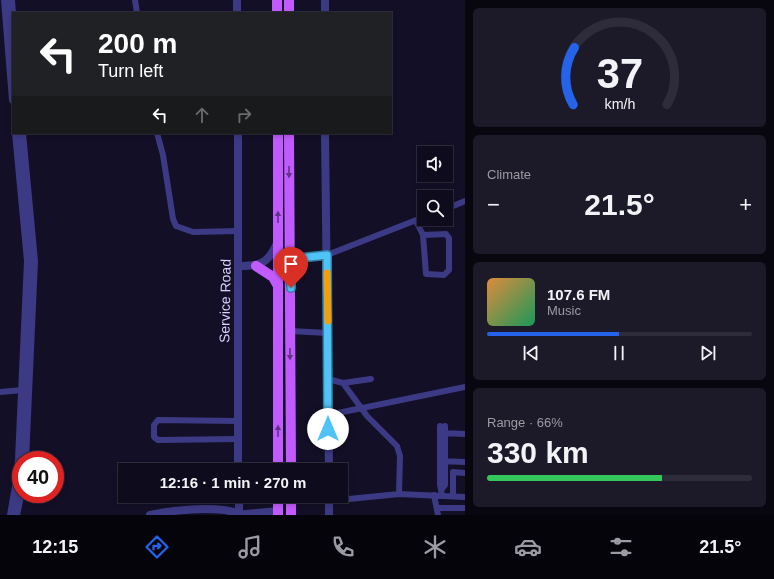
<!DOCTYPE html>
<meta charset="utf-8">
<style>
:root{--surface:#0e0b1c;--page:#1c1929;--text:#f1f3f6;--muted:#9b9ba3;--line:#2e2b3b;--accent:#2563eb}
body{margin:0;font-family:Helvetica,sans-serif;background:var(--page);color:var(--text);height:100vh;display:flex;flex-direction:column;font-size:15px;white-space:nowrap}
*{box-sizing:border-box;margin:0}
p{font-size:13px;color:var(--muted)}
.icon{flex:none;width:22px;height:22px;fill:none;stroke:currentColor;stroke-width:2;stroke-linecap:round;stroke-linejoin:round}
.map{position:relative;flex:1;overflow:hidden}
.panel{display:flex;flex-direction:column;gap:8px;padding:8px;background:#08060f;width:309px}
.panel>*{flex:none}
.banner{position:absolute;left:12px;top:12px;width:380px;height:122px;border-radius:0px;box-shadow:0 2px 6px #0003,0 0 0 1px var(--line);background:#202124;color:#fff;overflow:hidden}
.fabs{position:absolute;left:417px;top:146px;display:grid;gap:8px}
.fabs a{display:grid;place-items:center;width:36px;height:36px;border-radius:0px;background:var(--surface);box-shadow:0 2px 6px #0003,0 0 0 1px var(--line);font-size:20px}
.speed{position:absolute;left:12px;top:451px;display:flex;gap:8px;font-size:20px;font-weight:700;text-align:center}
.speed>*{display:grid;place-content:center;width:52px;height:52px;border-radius:50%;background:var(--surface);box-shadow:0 2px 6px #0003,0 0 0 1px var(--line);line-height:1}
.speed .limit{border:6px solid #d22;background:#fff;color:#111}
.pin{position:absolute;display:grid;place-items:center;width:34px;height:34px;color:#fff;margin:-41px -17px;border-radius:50% 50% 50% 0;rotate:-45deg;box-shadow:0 0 4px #0007}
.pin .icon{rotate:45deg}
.me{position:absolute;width:44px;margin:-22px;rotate:0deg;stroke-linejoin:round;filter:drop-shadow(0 0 3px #0008)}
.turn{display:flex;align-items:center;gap:14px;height:84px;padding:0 20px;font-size:18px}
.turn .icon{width:52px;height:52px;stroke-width:2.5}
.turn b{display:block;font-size:28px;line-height:34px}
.lanes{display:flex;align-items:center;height:38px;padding:0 20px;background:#0003;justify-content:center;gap:20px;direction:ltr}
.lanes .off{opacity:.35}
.big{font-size:30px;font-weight:800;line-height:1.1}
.panel .tile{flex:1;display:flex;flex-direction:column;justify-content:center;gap:6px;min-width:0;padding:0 14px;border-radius:6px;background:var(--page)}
.panel .dial{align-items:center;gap:0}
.dial svg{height:104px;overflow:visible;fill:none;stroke:var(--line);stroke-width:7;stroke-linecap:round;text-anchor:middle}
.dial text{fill:var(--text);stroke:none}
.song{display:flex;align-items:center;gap:12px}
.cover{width:48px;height:48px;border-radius:6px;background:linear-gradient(135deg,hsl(30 70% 55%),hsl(150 70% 35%))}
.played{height:4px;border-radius:2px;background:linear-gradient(90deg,var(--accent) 50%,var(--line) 50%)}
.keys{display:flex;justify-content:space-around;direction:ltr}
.heat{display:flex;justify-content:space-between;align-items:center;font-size:22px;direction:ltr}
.charge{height:6px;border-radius:3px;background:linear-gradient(90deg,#34c759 66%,var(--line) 0)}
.trip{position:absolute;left:118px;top:463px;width:230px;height:40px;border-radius:0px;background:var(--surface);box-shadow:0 2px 6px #0003,0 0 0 1px var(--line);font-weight:800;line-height:40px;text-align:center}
.menu{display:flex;height:64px;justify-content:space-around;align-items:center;background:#06040b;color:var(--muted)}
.menu .icon{width:28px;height:28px}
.menu .active{color:var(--accent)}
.menu b{font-size:18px;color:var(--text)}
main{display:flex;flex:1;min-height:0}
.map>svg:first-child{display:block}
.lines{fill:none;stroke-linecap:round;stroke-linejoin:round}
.minor{stroke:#3d3a85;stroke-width:6}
.tertiary{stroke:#3d3a85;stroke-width:8}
.primary{stroke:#c25bff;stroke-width:10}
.oneway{fill:#623188}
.route-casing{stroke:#337fa1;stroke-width:10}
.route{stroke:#4fc3f7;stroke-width:7}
.slow{stroke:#f59e0b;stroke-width:7}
.labels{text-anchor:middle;stroke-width:4;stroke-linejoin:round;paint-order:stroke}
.street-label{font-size:14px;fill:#d9d4ff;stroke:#130f26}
</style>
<main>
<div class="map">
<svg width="465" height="515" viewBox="0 0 465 515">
<rect width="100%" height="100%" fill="#130f26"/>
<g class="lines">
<path class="minor" d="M135 0 137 13
M157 133 163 155 173 219 176 226 193 232 239 231
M446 209 465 201
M416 221 423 235 426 274 444 275 449 270V238L446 234 423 235
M291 259 327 255 424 217
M290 331 328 333
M328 379 343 383 367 416 397 446 400 456 399 494
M343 383 371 379
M0 392 23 390
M328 415 465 387
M238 421 158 420 154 425V437L158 440 238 439
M440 426V485L442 495
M441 433 465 434
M441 461 465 462
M442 489 445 485V426
M434 495 438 515
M453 496V472L465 473
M329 501 399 494 465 497
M438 508H465"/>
<path class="tertiary" d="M5 0 13 100
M11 0 13 27
M237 0V13
M325 0V13
M22 133 34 261 25 460
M238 133V470
M325 133 329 470
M239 266C260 266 268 264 277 243
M239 496V515
M329 496V515
M11 515 17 481 19 459 28 261 16 133
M16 515 21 492
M150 515C172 510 220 505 239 514
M235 515 278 511"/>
<path class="primary" d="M277 0V13
M289 0V13
M278 133V470
M289 133 291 470
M256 266 273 277 278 286
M278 496V515
M291 515V496"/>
</g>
<defs><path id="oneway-solid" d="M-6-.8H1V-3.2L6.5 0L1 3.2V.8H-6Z"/></defs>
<g class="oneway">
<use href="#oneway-solid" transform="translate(289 172) rotate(90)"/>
<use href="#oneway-solid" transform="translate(278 217) rotate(-90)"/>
<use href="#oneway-solid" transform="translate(290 354) rotate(90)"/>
<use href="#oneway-solid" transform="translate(278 431) rotate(-90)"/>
</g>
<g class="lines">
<g class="route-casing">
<path id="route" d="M291 288V259L327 255 328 429"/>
</g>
<use href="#route" class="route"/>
<path class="slow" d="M327 273 328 321"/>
</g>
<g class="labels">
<g class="street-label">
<text transform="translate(225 301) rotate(-89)" y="5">Service Road</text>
</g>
</g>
</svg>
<div class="fabs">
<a><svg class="icon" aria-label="sound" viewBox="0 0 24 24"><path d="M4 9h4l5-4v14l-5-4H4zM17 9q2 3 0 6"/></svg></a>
<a><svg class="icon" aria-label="search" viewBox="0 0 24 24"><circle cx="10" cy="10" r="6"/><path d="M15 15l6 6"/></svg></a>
</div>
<div class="speed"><div class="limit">40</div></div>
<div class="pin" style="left:291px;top:288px;background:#d93025"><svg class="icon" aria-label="arrive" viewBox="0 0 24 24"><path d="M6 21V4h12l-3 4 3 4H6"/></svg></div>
<svg class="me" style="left:328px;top:429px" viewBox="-20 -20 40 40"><circle r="19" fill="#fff"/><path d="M0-13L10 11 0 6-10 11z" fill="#4fc3f7"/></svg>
<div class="trip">12:16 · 1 min · 270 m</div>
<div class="banner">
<div class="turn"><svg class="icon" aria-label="left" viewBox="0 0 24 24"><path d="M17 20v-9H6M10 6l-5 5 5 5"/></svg><div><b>200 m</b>Turn left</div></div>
<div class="lanes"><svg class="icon" aria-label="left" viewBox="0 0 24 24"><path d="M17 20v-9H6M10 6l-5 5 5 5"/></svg><svg class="icon off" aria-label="ahead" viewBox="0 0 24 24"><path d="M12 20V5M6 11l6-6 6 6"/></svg><svg class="icon off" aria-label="right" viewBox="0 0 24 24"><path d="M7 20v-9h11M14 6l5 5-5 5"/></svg></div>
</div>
</div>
<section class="panel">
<div class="tile dial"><svg viewBox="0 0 100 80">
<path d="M14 69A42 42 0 1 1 86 69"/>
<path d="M14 69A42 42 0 0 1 15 25" stroke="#2563eb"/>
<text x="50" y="56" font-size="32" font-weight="700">37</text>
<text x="50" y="72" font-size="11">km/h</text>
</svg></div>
<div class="tile"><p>Climate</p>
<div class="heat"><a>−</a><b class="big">21.5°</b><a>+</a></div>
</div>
<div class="tile">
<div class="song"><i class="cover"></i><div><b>107.6 FM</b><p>Music</p></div></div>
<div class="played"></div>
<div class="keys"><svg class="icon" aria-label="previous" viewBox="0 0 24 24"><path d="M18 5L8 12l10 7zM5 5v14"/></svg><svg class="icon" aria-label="pause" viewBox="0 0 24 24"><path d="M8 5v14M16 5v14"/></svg><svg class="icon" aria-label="next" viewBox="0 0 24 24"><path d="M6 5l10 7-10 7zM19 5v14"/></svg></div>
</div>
<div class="tile"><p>Range · 66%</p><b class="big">330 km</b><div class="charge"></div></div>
</section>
</main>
<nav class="menu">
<b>12:15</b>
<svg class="icon active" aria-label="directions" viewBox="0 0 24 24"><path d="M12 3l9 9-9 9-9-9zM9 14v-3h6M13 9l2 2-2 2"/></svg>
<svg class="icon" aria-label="music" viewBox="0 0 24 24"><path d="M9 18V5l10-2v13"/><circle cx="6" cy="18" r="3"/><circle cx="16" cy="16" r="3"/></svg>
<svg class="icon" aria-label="phone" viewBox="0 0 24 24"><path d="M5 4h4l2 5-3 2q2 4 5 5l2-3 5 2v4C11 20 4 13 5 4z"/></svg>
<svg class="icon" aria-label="climate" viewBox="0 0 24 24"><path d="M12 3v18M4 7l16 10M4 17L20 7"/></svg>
<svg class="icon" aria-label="car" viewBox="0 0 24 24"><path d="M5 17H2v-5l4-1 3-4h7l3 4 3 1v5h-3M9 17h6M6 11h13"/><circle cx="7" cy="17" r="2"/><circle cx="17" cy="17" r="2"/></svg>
<svg class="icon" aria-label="filters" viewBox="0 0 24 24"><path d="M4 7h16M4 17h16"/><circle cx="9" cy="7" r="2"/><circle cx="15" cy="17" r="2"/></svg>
<b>21.5°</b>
</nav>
